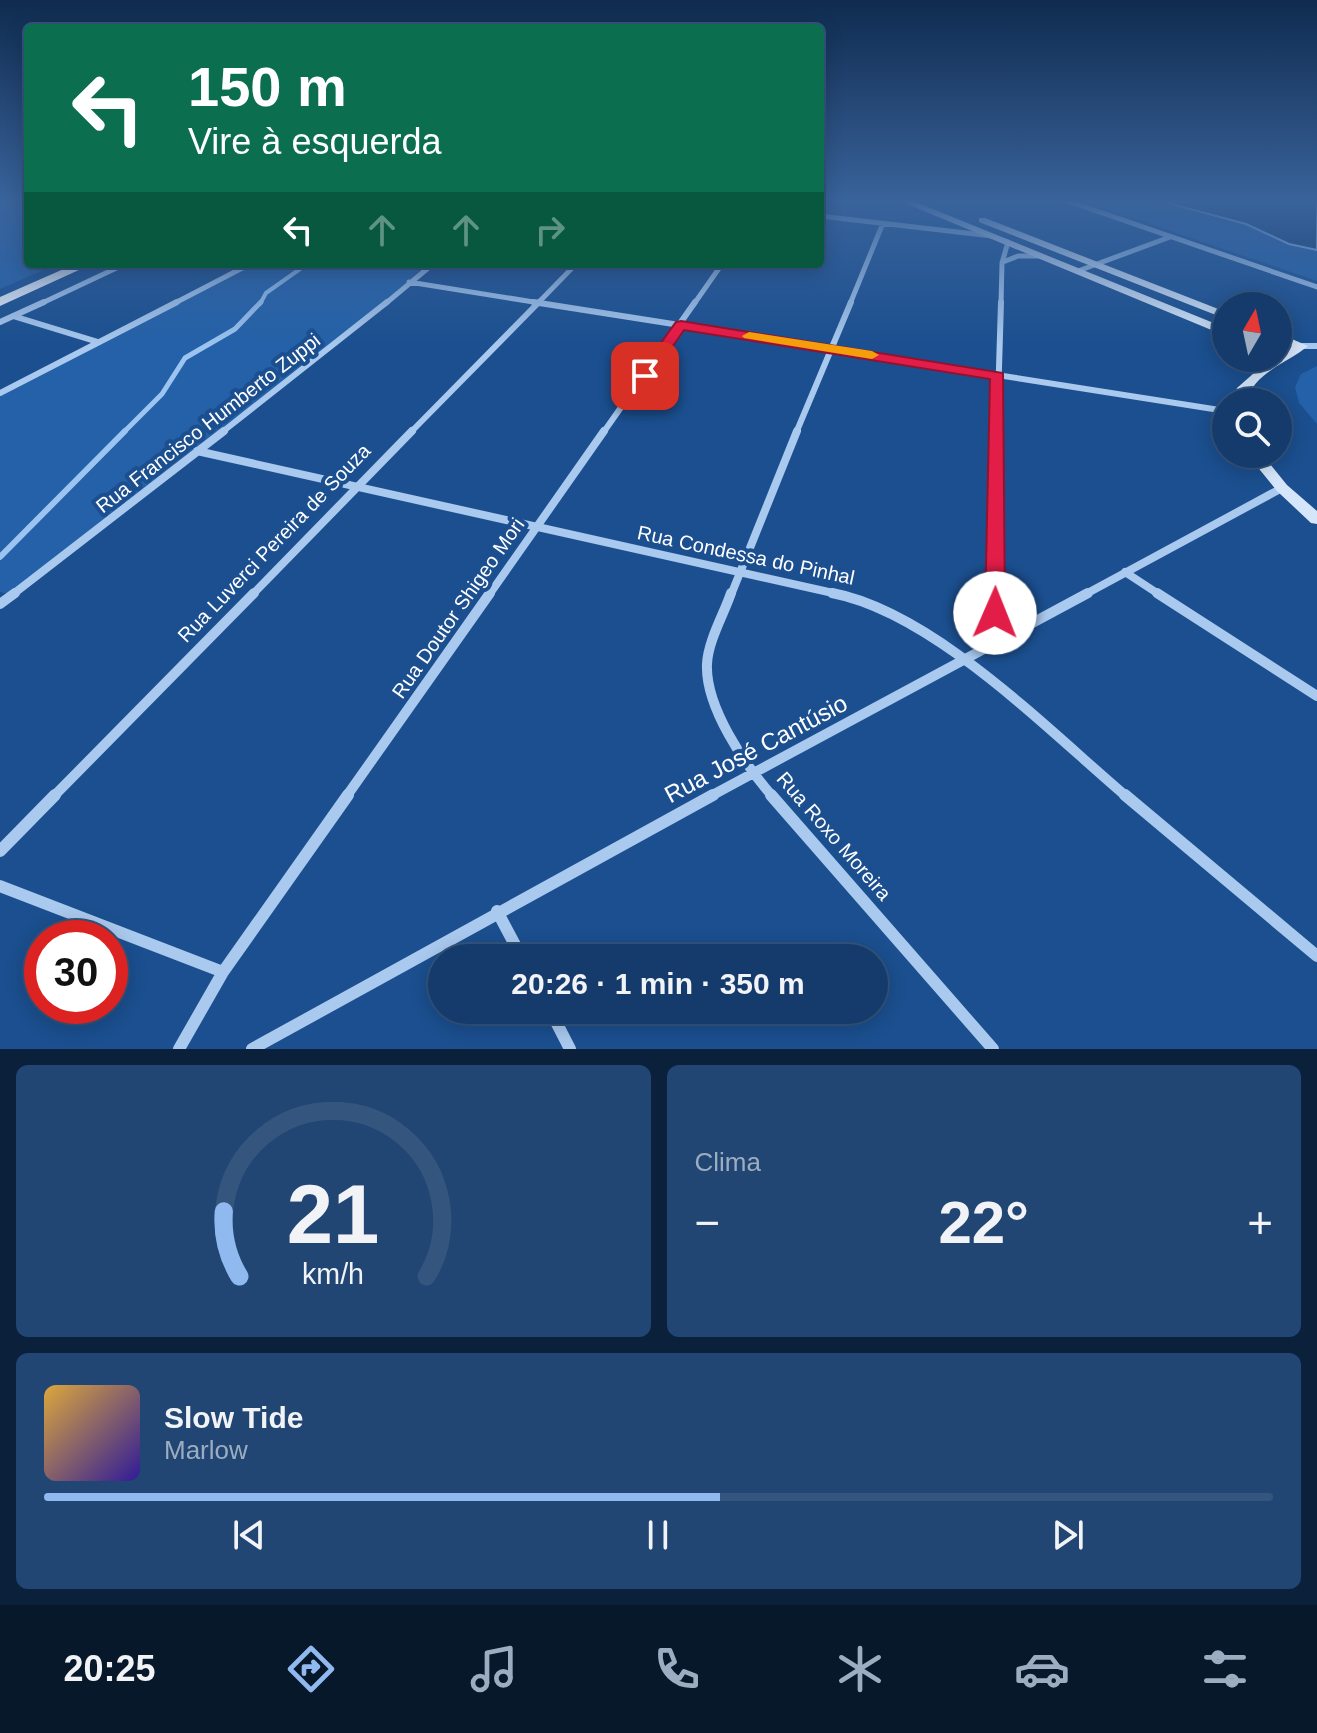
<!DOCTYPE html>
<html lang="pt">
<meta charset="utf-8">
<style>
:root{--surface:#143b6b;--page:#214673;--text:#f1f3f6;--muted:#9dadc1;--line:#33557e;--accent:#90b9f0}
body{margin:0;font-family:Arial,sans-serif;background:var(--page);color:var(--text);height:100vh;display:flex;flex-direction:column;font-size:30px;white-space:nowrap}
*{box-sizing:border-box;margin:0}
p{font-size:26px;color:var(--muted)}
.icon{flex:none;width:44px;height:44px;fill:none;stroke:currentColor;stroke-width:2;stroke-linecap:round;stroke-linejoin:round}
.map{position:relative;height:1049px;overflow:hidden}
.sheet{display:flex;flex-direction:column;gap:16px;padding:16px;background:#0b203b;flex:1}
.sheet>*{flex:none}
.banner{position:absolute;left:24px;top:24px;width:800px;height:244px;border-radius:8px;box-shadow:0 4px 20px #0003,0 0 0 2px var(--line);background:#0b6e4f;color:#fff;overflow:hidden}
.needle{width:52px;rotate:9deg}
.tools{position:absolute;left:1212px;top:292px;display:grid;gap:16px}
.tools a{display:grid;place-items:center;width:80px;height:80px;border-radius:50%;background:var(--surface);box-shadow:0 4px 20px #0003,0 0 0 2px var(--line);font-size:40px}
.speed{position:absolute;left:24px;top:920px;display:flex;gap:16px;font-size:40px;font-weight:700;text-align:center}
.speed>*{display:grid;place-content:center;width:104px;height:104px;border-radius:50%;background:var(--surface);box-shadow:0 4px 20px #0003,0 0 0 2px var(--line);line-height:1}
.speed .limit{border:12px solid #d22;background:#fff;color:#111}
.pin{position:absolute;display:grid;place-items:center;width:68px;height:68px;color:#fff;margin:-34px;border-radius:16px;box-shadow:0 4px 12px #0006}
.me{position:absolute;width:88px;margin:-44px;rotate:1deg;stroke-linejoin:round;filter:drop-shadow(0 0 6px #0008)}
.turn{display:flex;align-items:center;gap:28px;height:168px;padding:0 32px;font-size:36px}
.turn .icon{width:104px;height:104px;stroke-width:2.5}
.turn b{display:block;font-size:56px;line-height:68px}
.lanes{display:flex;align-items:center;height:76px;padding:0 32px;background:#0003;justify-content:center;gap:40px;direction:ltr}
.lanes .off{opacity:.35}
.big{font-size:60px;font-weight:700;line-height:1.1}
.sheet .widget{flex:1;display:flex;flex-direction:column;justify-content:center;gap:12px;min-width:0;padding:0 28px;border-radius:12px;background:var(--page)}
.sheet .dial{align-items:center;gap:0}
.dial svg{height:208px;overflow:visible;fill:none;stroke:var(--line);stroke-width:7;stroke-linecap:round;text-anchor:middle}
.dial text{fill:var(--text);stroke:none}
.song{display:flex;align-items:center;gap:24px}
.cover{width:96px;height:96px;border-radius:12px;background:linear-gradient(135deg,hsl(40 70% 55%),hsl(250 70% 35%))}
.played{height:8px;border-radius:4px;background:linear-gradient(90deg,var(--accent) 55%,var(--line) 55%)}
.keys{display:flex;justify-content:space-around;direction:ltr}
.heat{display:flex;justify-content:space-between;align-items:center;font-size:44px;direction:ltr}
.sheet .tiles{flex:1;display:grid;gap:16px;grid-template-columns:1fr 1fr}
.widget:last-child{grid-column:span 2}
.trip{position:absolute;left:428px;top:944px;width:460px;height:80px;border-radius:40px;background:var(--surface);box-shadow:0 4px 20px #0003,0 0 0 2px var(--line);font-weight:700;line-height:80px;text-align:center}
.tab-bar{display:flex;height:128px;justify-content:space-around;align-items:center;background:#08182b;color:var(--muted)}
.tab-bar .icon{width:56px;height:56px}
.tab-bar .current{color:var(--accent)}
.tab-bar b{font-size:36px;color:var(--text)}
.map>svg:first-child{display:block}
.green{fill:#2461a8}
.water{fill:#123a6d;stroke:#9cc4f0;stroke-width:2}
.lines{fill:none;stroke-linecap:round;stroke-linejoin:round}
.stream-far2{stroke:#9cc4f0;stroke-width:4}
.stream-far1{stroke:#9cc4f0;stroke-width:5}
.stream{stroke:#9cc4f0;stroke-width:6}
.minor-far4{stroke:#a9c9ee;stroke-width:5}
.minor-far3{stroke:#a9c9ee;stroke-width:6}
.minor-far2{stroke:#a9c9ee;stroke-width:8}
.minor-far1{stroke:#a9c9ee;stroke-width:10}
.minor{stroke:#a9c9ee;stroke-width:12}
.secondary{fill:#d6e6fa;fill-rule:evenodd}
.primary{fill:#f0f6ff;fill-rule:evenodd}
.route{fill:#e11d48;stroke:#92132f;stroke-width:2}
.slow{fill:#f59e0b}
.labels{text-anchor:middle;stroke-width:8;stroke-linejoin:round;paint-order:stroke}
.street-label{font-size:20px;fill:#fff;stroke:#1b4f8f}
.near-street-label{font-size:24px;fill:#fff;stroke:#1b4f8f}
</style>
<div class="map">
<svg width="1317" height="1049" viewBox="0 0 1317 1049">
<rect width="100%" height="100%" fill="#1b4f8f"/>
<path class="green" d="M0 199H28V264H57L0 289Z
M1078 199H1317V281Z
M250 264H433L13 595 0 592V393Z
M1317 366V424L1299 403 1295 387 1301 374Z"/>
<path class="water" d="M1153 199H1317V250L1289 244 1246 224Z"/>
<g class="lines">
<path class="stream-far2" d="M260 304 266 293 307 264"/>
<path class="stream-far1" d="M123 433 162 394 185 358 235 329 261 302"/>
<path class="stream" d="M0 557 125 431"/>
<path class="minor-far4" d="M1062 199 1317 287
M820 216 992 236
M1003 262 1018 256H1040
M1078 271 1170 237
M409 282 546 304
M40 304 125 264
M173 304 250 264
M385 304 433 264
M537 304 576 264
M694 304 722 264
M850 304 883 223
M1001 304 1002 263 1008 242"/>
<path class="minor-far3" d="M533 302 1226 411
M13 316 98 342
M0 322 44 302
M1302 346H1317
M0 393 177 302
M221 433 387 302
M410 433 539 302
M603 433 695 302
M796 433 851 302
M997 433 1001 302"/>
<path class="minor-far2" d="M197 451 842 595
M1125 572 1160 595
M12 595 224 431
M252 595 412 431
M489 595 604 431
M731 595 797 431
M996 595 997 431
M1084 595 1282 488"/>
<path class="minor-far1" d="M731 593C724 614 708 641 707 664 705 707 745 765 773 797
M832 593C933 612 1048 730 1127 797
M1157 593 1317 696
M0 604 15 593
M995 643 996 593
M53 797 254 593
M346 797 490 593
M709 797 1088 593"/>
<path class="minor" d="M771 795 993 1049
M1125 795 1317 956
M0 851 55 795
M0 886 223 972
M497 911 522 958
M550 1010 570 1049
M179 1049 223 972 348 795
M252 1049 713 795"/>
<path class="secondary" d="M895 199H908L1226 328V336Z
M979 218H985L1226 312V319L979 222Z
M1278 333 1308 346C1289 362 1251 374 1247 402H1233L1237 388 1271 358H1278V353L1292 346 1278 341Z
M1247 454H1262L1287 485 1317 511V524L1311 523 1277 491Z"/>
<path class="primary" d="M75 264H92L0 306V297Z"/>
</g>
<linearGradient id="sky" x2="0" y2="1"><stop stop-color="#0f2b4f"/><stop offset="0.58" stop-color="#39639b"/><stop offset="1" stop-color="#39639b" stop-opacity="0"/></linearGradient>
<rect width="1317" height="346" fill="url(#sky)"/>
<path class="route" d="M681 321 1003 373 1005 613 1002 618 995 620 985 613 990 379 684 330 650 379H639V373L676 322Z"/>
<path class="slow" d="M749 332 872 351 879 355 872 359 744 338 742 336Z"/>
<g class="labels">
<g class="street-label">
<text transform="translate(208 423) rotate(-38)" y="7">Rua Francisco Humberto Zuppi</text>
<text transform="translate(274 543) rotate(-46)" y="7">Rua Luverci Pereira de Souza</text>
<text transform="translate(746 555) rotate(12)" y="7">Rua Condessa do Pinhal</text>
<text transform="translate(458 608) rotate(-55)" y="7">Rua Doutor Shigeo Mori</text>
<text transform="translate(834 836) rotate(49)" y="7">Rua Roxo Moreira</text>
</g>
<g class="near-street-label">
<text transform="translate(756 749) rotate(-28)" y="8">Rua José Cantúsio</text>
</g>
</g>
</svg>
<div class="tools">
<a><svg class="needle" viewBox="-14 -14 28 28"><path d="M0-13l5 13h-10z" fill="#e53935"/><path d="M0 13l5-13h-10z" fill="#9dadc1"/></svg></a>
<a><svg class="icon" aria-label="search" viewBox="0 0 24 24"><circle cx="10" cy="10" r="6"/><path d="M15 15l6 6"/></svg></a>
</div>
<div class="speed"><div class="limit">30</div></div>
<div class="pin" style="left:645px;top:376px;background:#d93025"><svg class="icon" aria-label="arrive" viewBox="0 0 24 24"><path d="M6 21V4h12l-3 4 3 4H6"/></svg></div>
<svg class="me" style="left:995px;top:613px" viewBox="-20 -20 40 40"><circle r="19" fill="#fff"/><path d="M0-13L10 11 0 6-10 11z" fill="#e11d48"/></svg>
<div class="trip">20:26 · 1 min · 350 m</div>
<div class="banner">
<div class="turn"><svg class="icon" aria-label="left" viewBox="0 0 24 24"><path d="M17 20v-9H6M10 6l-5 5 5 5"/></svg><div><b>150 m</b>Vire à esquerda</div></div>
<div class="lanes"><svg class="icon" aria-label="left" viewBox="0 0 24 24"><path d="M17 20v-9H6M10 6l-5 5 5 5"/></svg><svg class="icon off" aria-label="ahead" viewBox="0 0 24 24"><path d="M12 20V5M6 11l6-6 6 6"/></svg><svg class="icon off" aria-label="ahead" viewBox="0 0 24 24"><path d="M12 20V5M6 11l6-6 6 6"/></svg><svg class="icon off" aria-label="right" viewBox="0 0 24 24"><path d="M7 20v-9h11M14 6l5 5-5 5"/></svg></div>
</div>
</div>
<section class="sheet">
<div class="tiles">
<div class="widget dial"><svg viewBox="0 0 100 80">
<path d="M14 69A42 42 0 1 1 86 69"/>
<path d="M14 69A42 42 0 0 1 8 44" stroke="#90b9f0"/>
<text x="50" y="56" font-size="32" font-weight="700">21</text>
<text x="50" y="72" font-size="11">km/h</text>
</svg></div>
<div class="widget"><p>Clima</p>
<div class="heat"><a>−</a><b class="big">22°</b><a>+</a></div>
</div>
<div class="widget">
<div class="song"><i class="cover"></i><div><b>Slow Tide</b><p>Marlow</p></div></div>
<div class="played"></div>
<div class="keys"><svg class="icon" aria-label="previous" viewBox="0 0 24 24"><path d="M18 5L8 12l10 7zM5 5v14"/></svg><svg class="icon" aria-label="pause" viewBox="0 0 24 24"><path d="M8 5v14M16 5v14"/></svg><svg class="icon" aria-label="next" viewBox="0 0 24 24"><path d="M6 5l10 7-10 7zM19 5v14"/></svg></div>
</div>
</div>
</section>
<nav class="tab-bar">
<b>20:25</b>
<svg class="icon current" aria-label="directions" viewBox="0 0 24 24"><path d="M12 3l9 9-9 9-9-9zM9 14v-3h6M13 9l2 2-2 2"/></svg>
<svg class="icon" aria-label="music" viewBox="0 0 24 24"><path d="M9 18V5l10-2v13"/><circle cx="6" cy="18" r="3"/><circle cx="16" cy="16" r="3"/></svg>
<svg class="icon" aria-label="phone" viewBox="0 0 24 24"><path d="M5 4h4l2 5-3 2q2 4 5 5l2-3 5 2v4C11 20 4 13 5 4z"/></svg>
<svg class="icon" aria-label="climate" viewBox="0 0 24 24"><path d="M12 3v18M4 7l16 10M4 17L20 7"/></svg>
<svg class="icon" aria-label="car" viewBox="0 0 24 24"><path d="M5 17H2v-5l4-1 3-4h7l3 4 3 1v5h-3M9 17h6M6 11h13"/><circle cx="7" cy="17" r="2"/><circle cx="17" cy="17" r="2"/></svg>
<svg class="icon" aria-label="filters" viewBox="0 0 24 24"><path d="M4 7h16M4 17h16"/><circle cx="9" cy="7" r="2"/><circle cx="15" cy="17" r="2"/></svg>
</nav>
